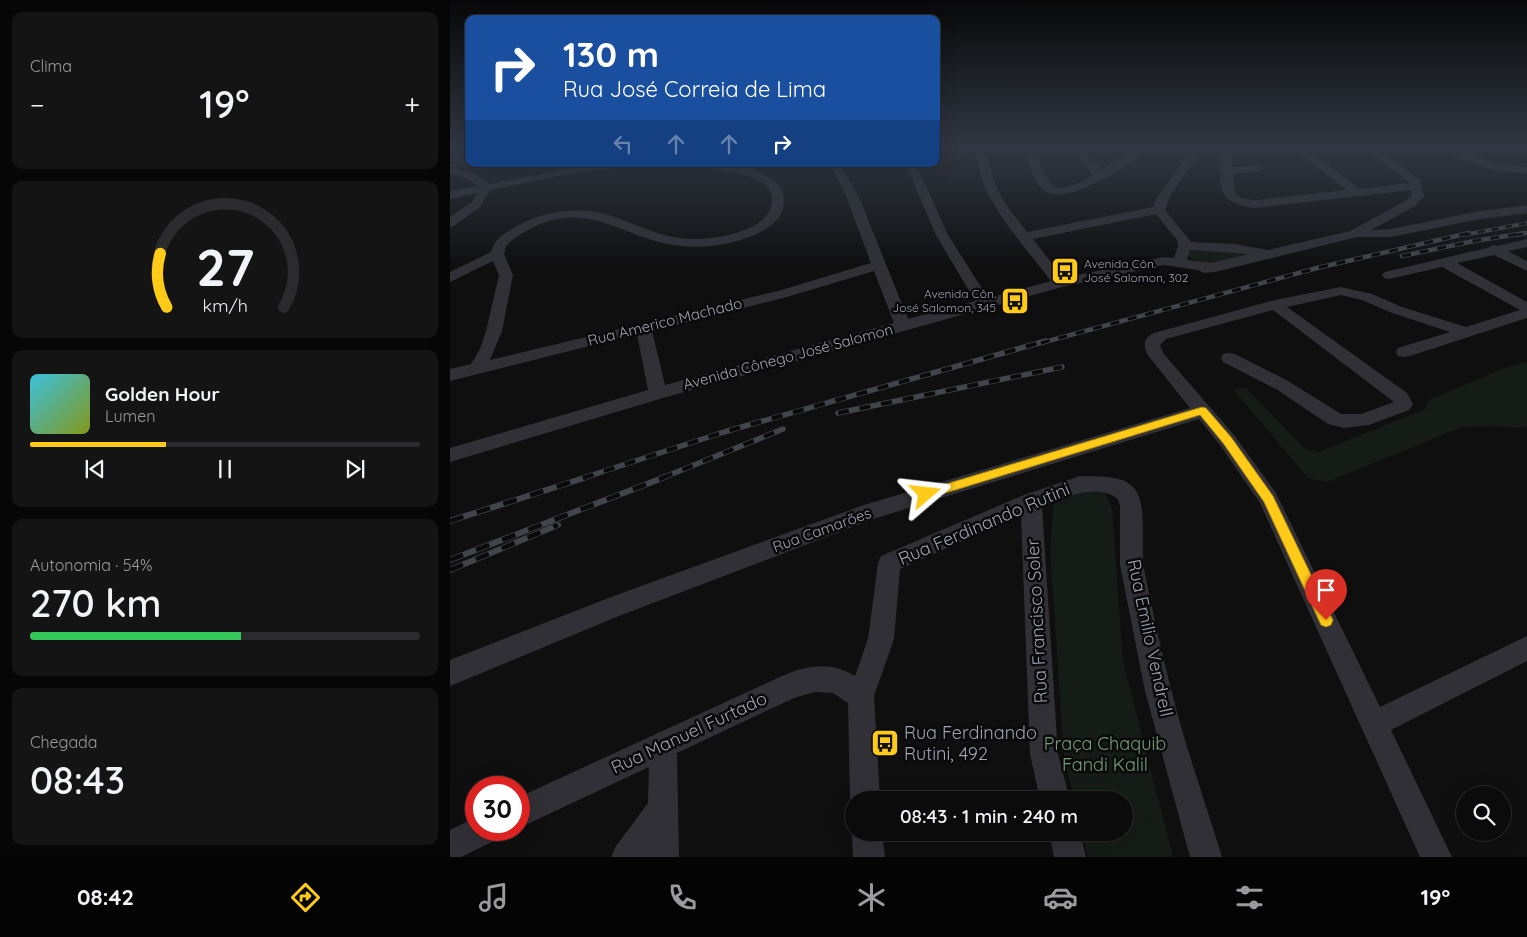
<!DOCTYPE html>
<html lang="pt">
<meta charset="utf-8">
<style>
:root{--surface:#0b0b0c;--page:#141415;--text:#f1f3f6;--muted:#9a9b9d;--line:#2b2b2d;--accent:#ffca18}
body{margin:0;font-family:Quicksand,sans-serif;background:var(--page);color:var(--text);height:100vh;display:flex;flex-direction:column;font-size:19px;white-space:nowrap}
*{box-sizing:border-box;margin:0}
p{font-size:16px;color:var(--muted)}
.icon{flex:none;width:28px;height:28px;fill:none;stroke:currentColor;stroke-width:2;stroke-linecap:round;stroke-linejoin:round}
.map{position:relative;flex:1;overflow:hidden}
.drawer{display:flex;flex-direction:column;gap:12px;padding:12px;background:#060607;width:450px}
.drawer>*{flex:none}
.guide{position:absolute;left:15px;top:15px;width:475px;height:152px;border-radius:10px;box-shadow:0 5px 20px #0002,0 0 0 1px var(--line);background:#1a4fa0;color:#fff;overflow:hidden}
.buttons{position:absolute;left:1006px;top:786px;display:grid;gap:10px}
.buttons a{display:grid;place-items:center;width:55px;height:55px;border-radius:50%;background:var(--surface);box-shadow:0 5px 20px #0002,0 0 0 1px var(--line);font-size:25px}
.speed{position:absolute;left:15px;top:776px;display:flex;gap:10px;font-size:25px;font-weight:700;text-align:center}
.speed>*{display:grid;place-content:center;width:65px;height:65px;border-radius:50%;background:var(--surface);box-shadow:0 5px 20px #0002,0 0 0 1px var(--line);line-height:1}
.speed .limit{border:8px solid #d22;background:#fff;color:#111}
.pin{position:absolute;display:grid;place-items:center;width:42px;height:42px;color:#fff;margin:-51px -21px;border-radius:50% 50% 50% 0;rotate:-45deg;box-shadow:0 0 5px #0007}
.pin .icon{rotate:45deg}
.me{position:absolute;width:55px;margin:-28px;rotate:73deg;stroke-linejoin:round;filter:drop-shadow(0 0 4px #0008)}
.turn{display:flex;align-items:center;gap:18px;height:105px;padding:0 15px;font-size:22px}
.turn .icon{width:65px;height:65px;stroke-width:2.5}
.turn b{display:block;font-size:35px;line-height:42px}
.lanes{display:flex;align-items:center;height:48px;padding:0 15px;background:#0003;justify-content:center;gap:25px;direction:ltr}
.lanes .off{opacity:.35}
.big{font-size:38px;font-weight:600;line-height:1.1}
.drawer .tile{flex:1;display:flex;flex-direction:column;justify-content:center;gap:8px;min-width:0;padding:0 18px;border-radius:10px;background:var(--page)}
.drawer .dial{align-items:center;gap:0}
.dial svg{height:130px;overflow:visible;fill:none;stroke:var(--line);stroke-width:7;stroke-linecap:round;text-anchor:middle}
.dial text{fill:var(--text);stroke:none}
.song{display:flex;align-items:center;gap:15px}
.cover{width:60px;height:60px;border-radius:8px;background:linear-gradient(135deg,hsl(190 70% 55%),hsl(70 70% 35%))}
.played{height:5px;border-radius:2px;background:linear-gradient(90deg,var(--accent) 35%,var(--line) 35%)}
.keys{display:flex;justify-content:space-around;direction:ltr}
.heat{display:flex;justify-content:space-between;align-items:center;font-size:28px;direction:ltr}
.charge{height:8px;border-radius:4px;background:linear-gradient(90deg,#34c759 54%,var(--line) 0)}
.trip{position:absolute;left:395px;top:791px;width:288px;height:50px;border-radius:25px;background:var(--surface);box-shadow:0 5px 20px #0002,0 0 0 1px var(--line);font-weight:600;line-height:50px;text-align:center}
.dock{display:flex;height:80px;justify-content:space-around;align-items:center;background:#040405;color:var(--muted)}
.dock .icon{width:35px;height:35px}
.dock .selected{color:var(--accent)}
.dock b{font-size:22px;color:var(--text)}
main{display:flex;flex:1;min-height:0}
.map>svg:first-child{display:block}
.green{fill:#151b17}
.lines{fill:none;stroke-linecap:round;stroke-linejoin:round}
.minor{fill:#303036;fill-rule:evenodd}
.rail-far3-casing{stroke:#42444b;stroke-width:4}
.rail-far2-casing{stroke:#42444b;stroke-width:4.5}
.rail-far1-casing{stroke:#42444b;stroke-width:5.5}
.rail-casing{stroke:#42444b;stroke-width:6}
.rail-far3{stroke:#0a0a0b;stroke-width:2.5;stroke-dasharray:7;stroke-linecap:butt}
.rail-far2{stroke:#0a0a0b;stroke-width:3;stroke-dasharray:9;stroke-linecap:butt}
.rail-far1{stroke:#0a0a0b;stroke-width:4;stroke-dasharray:11;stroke-linecap:butt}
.rail{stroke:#0a0a0b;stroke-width:4.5;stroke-dasharray:14;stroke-linecap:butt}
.wall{fill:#2b2b2f}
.shaded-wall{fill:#1a1a1d}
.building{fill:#37383d;stroke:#474950}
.route{fill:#ffca18;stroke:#a68310}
.labels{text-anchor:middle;stroke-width:5;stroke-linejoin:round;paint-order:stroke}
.far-poi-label{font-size:12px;fill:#9ea3b3;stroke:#0a0a0b;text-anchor:start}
.street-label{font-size:15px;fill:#9ea3b3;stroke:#0a0a0b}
.near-street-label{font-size:18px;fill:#9ea3b3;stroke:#0a0a0b}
.near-poi-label{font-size:18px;fill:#9ea3b3;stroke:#0a0a0b;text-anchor:start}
.near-park-label{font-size:18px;fill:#73a07b;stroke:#0a0a0b}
</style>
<main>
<section class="drawer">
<div class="tile"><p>Clima</p>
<div class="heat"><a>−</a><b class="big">19°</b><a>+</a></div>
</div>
<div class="tile dial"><svg viewBox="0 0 100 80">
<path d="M14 69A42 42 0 1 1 86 69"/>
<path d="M14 69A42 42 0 0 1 10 36" stroke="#ffca18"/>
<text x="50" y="56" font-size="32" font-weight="700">27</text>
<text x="50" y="72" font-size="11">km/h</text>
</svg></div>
<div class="tile">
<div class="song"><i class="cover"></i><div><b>Golden Hour</b><p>Lumen</p></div></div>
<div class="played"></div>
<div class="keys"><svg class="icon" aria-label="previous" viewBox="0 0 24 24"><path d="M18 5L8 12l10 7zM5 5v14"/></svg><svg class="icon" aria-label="pause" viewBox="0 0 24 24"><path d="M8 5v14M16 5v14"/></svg><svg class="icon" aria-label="next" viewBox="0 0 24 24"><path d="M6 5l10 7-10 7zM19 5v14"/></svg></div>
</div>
<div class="tile"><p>Autonomia · 54%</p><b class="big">270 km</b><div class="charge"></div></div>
<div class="tile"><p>Chegada</p><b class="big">08:43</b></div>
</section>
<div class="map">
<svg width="1077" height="857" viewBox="0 0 1077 857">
<rect width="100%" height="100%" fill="#0f0f10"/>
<path class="green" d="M739 250 807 253C786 258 756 271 737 256Z
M1077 362V426L1070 428 1045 426 1012 427 877 482 858 478 783 389 796 388 855 449 869 452 975 409 979 400 1052 369Z
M653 489 662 508 673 661 723 857H638L632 833 674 832V800H624L614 757 600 551 604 498Z"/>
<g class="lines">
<path class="minor" d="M491 147H504L486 158V150Z
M522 147H532C540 159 540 173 546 185 553 203 566 218 577 232L703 207 708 196 737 156 733 147H743L747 156 720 196 715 210 741 242 785 244 818 250 900 231 957 200 962 195 961 190 805 208C762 202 771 184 771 147H781L782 167 809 165 814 168 809 171 783 174 785 194 792 198 805 200 897 190 840 147H852L910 189 960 183 912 147H924L970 180 974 196 965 206 921 230 941 229 1030 211 1077 205V213L1030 219 941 237H907L765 272 754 273 748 270 714 265 612 287 213 398 0 462V448L198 390 187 334 0 381V369L21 364 30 349 36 331 49 275 43 261 0 282V272L41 252C45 238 55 233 67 226 94 211 129 206 159 215 186 224 209 237 239 239 262 240 321 232 322 201 322 197 322 194 320 191 306 168 259 173 252 164 260 164 270 163 278 164 300 166 341 179 333 208 330 221 316 230 304 235 278 246 250 249 222 245 171 236 138 201 84 227 74 232 63 238 56 246L54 254 63 275 52 331 40 360 328 291 421 263 393 188 379 164H389L409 197 458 319 525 301 486 235 458 170 453 164H464L468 168 498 235 538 298 601 281C578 251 552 222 535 188 529 175 530 160 522 147ZM706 214 727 240 728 246 724 258 714 257 613 278 583 239ZM740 250 799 254 761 263 737 260ZM424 271 444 323 215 385 202 331 337 297Z
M574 147H584C600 185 600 201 643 175L621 147H632L651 170 687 147H700C684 163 619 205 597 192 582 183 580 162 574 147Z
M989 147H1003L1045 163 1077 167V173C1052 172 1008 164 989 147Z
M144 164H183L178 167 133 171 40 190 30 207 4 226 0 227V217L22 202 27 193 0 199V191L28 186 16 178 0 174V168L24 173 39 184Z
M1077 239V247L1058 251 1077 261V271L1044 255 1007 263 1077 302V318L960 356 954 357 948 356 946 352 948 348 1000 332 942 313 912 300 891 295 837 307 957 393 963 404 959 410 919 425 894 428 878 424 826 389 773 362 771 358 773 354 779 353 785 354 838 381 891 414H911L944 402 823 310 716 339 710 345 713 353 784 435 826 493 930 707 1077 636V661L941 730 1002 857H970L810 503 770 445 749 419 426 518 169 616 0 686V660L161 597 414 505 740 408 697 354C693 343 694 338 704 333L825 300 891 287 922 294 952 307 1016 327 1070 310 992 267 939 279 934 278 932 275 934 272 939 271 1037 248 1043 245 1047 246Z
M630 476C646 477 672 474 684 488 699 506 689 551 695 574 703 613 711 651 721 689 735 746 755 801 772 857H740L695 691 670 565V506L668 499C646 482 614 498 592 506L608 754 620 800H590L580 754 571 515 450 569 444 639 424 696 430 800H404V809L400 800 398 703 383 693 365 692 344 698 227 753 229 857H161L166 846 198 803 199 767 69 828V797L332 676C357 665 381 661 405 676L418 639 428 563 431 556 574 495Z
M26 817V830H48L44 841 11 857H0V830Z
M404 827V832H432L435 857H403L402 832Z
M599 832H630L636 857H604Z"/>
<g class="rail-far3-casing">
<path id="rail-far3" d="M1014 235 1077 223
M1066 235 1077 233"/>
</g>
<g class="rail-far2-casing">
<path id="rail-far2" d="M952 256 1024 241 1075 233
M591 343 867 268 1019 233"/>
</g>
<g class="rail-far1-casing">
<path id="rail-far1" d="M388 413 612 367
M133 478 274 432 596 341
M212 478 333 429"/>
</g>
<g class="rail-casing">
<path id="rail" d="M0 521 137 477
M0 560 215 477
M0 570 108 525"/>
</g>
<use href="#rail-far3" class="rail-far3"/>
<use href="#rail-far2" class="rail-far2"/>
<use href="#rail-far1" class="rail-far1"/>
<use href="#rail" class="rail"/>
</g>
<path class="wall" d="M0 147H19V164H35L25 166 0 167Z"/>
<path class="shaded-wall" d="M19 149V155L15 150Z
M24 164H35L25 166Z"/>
<path class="building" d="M0 147H19V149L0 150Z"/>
<linearGradient id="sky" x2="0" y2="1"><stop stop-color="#080809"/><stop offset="0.55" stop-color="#313742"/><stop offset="1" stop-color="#313742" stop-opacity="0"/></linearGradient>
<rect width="1077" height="267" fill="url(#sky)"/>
<path class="route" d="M752 407 756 408 781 437 823 496 881 616 883 620 881 625 876 627 871 625 814 502 773 443 750 415 476 499 471 498 470 494 471 491 476 490Z"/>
<defs>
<g id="bus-square" transform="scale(1.4375)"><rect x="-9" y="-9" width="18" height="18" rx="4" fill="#ffca18" stroke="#0a0a0b"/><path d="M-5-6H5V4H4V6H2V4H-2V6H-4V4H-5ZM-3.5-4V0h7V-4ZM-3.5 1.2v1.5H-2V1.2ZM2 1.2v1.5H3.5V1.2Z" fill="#111"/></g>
</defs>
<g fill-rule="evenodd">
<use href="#bus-square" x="615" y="271"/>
<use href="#bus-square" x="565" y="301"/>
<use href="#bus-square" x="435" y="743"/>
</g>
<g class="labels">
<g class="far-poi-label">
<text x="634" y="268">Avenida Côn.<tspan x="634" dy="14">José Salomon, 302</tspan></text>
<text x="546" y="298" text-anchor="end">Avenida Côn.<tspan x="546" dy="14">José Salomon, 345</tspan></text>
</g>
<g class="street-label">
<text transform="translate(215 322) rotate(-14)" y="5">Rua Americo Machado</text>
<text transform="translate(338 357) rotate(-15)" y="5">Avenida Cônego José Salomon</text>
<text transform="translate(372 530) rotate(-20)" y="5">Rua Camarões</text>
</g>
<g class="near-street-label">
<text transform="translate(534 524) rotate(-23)" y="6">Rua Ferdinando Rutini</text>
<text transform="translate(587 621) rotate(-93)" y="6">Rua Francisco Soler</text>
<text transform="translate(700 638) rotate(78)" y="6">Rua Emilio Vendrell</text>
<text transform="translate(239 733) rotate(-25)" y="6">Rua Manuel Furtado</text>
</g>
<g class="near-poi-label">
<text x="454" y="739">Rua Ferdinando<tspan x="454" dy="21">Rutini, 492</tspan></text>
</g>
<g class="near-park-label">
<text x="655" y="750">Praça Chaquib<tspan x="655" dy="21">Fandi Kalil</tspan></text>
</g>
</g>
</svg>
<div class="buttons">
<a><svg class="icon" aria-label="search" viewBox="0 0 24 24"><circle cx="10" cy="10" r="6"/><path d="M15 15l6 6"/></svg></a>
</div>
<div class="speed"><div class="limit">30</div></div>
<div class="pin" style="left:876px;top:620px;background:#d93025"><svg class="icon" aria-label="arrive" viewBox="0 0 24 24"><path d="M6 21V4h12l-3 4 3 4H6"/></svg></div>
<svg class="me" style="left:476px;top:494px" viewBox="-20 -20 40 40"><path d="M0-17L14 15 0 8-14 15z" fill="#ffca18" stroke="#fff" stroke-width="4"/></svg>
<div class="trip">08:43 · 1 min · 240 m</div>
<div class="guide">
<div class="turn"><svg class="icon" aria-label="right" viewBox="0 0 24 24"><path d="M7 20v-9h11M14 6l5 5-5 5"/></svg><div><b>130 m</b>Rua José Correia de Lima</div></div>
<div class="lanes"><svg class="icon off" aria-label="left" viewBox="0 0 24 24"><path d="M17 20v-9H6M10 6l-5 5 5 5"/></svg><svg class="icon off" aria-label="ahead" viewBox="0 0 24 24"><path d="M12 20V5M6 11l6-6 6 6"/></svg><svg class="icon off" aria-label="ahead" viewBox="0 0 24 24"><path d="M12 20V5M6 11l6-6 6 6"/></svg><svg class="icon" aria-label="right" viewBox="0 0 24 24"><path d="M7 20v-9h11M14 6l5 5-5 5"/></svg></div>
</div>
</div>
</main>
<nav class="dock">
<b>08:42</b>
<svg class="icon selected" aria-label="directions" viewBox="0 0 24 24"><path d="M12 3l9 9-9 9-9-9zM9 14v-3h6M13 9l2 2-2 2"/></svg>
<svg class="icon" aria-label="music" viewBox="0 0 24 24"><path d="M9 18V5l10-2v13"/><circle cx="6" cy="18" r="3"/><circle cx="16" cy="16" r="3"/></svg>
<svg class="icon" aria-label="phone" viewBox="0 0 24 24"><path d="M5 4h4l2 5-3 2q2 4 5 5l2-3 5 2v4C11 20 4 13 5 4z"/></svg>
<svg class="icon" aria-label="climate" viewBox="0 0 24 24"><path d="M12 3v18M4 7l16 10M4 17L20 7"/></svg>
<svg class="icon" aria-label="car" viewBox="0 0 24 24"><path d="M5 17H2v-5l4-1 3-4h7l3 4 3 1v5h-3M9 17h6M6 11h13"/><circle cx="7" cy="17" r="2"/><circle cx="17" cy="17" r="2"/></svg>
<svg class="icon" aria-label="filters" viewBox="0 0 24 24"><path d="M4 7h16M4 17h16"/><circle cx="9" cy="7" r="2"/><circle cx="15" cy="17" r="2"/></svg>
<b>19°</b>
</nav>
